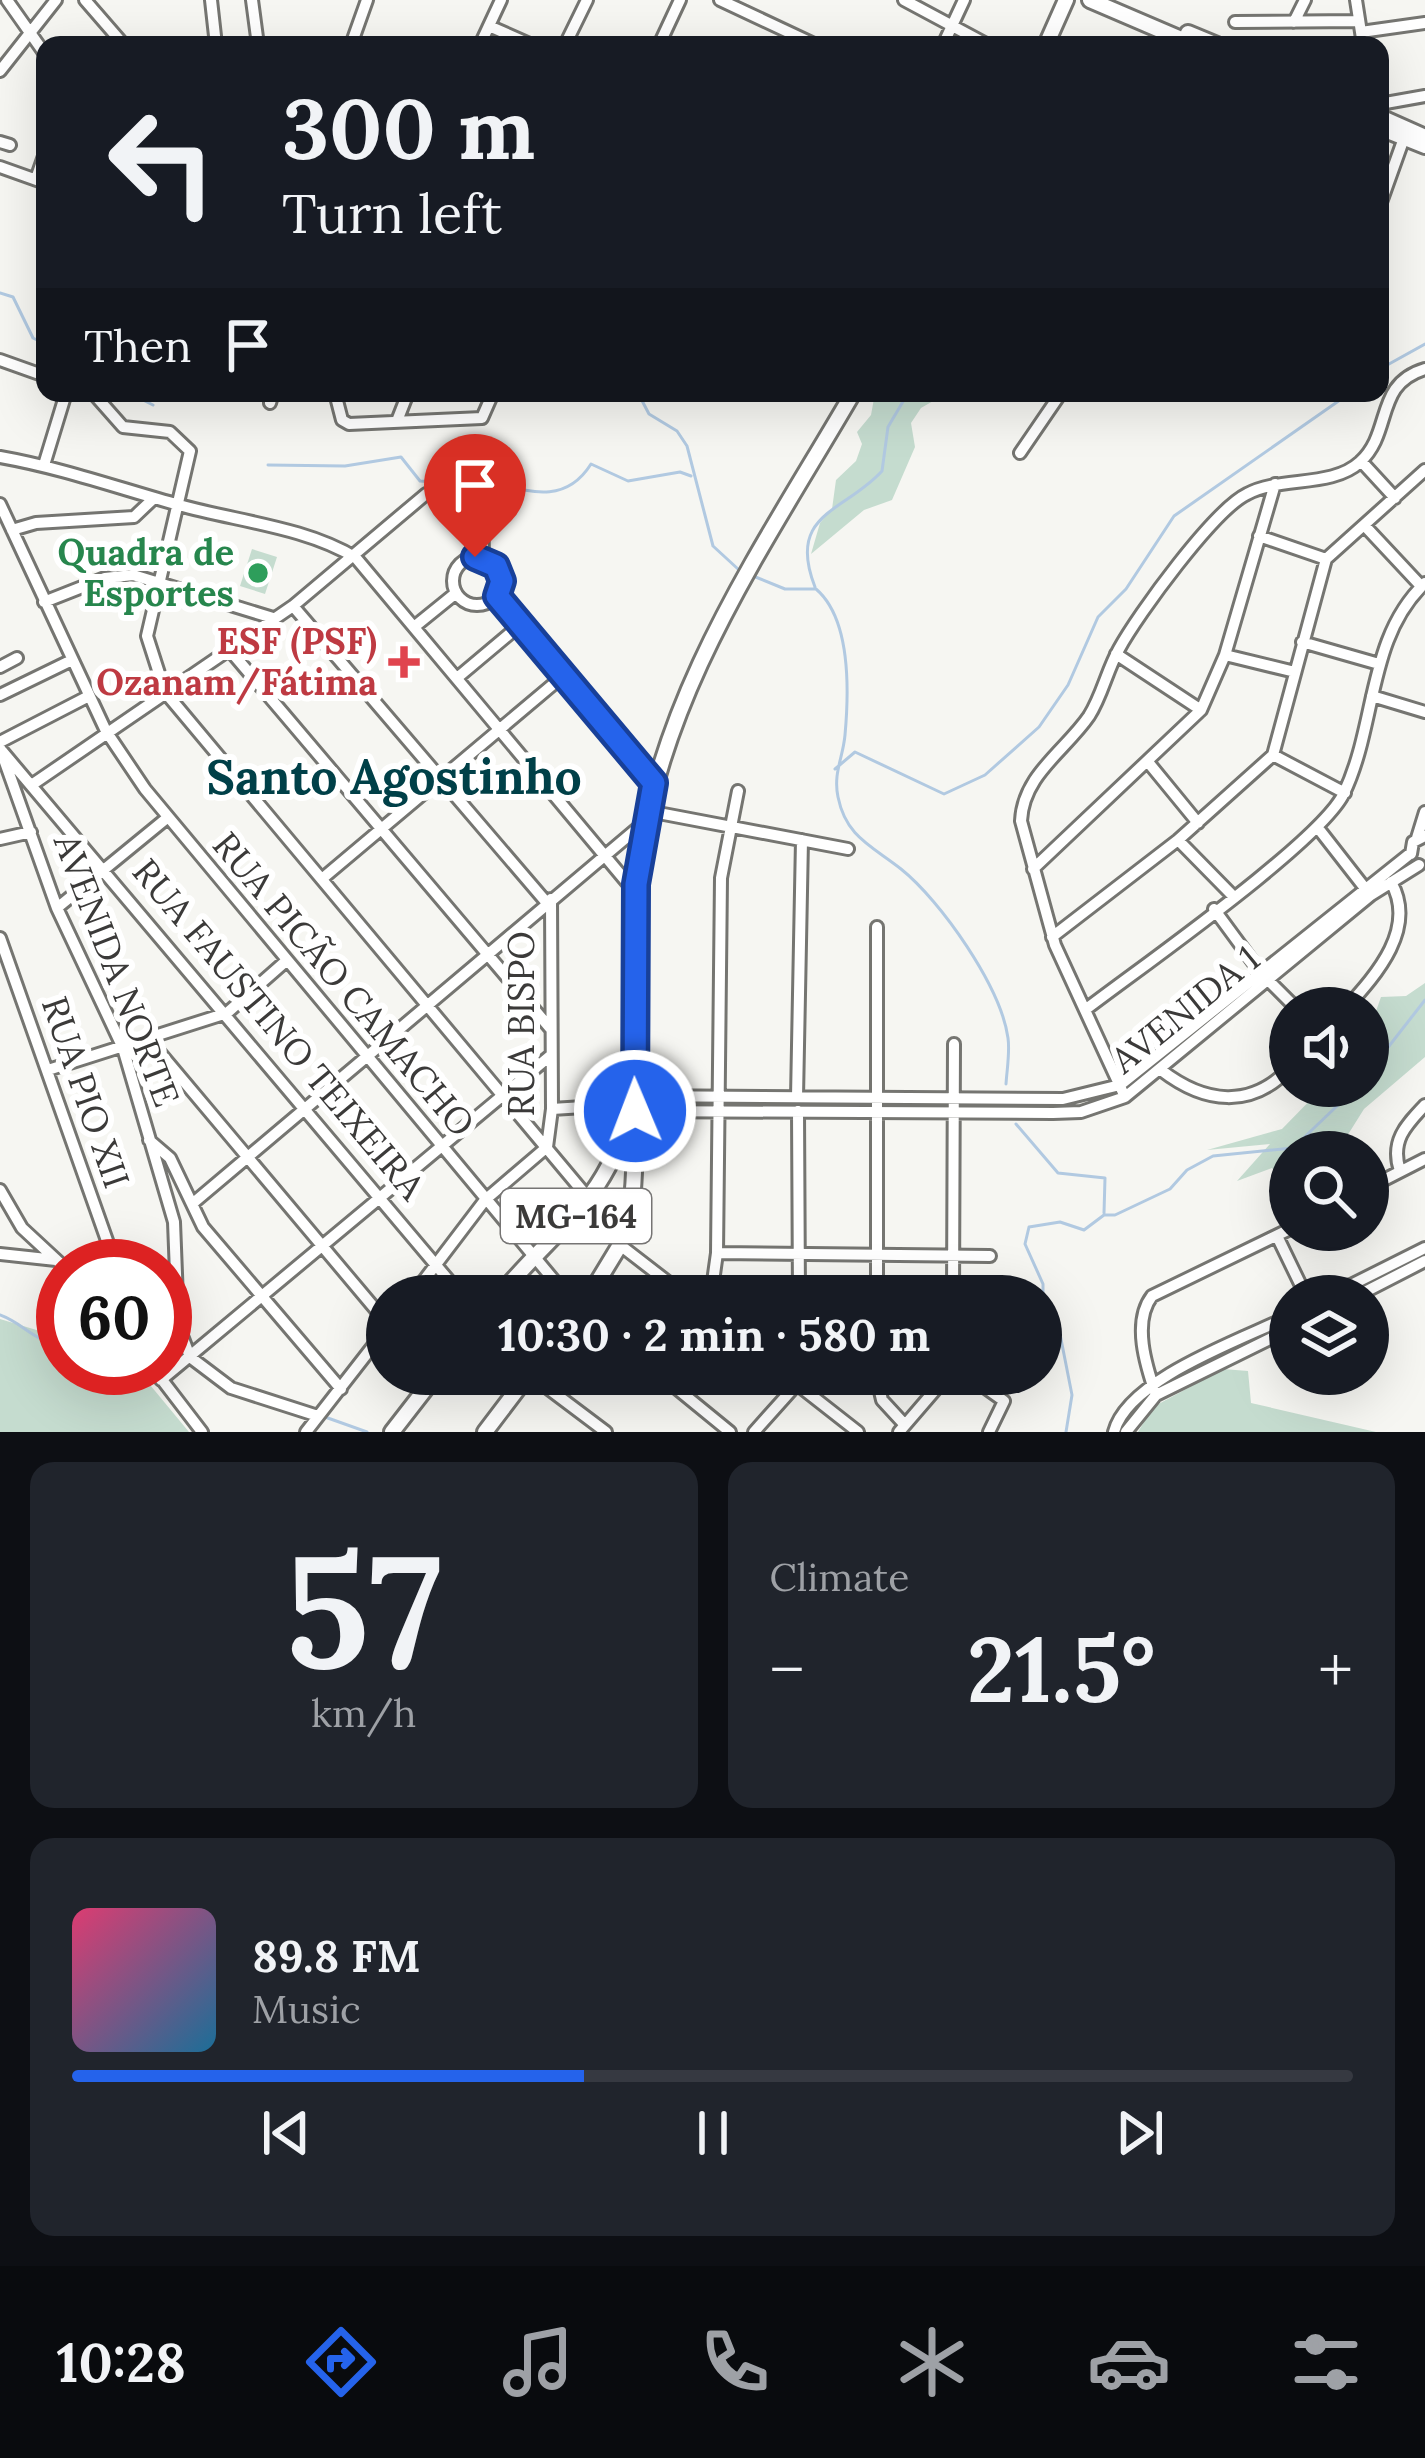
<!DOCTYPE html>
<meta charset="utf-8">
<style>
:root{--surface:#171b24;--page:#20242c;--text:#f1f3f6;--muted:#9ea1a6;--line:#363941;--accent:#2563eb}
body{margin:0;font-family:Lora,serif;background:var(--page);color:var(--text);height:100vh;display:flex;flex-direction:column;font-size:45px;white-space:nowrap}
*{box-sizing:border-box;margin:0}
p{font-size:39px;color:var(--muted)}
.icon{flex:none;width:66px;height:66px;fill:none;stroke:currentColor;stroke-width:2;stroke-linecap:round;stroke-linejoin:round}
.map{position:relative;height:1432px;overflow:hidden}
.sheet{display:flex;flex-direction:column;gap:30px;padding:30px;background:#0d0f14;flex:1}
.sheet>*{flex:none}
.hud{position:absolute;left:36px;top:36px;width:1353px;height:366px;border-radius:24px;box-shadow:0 12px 48px #0002;background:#171b24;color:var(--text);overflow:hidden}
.buttons{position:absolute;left:1269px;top:987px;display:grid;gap:24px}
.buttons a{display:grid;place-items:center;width:120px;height:120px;border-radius:50%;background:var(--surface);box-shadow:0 12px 48px #0002;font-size:60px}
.speed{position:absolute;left:36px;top:1239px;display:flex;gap:24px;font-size:60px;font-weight:700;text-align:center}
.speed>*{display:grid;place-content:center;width:156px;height:156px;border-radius:50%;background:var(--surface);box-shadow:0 12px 48px #0002;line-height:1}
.speed .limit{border:18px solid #d22;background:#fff;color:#111}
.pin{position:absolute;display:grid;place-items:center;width:102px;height:102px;color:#fff;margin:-123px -51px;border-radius:50% 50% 50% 0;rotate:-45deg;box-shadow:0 0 12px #0007}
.pin .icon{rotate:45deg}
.me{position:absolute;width:132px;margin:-66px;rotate:359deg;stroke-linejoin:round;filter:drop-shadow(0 0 9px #0008)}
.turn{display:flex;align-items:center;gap:42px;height:252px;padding:0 48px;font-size:54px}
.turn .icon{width:156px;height:156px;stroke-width:2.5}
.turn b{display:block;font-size:84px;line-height:102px}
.then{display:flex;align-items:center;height:114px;padding:0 48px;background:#0003;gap:24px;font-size:45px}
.big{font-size:90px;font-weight:700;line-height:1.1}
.sheet .widget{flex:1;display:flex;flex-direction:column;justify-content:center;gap:18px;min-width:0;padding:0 42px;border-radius:24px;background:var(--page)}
.sheet .dial{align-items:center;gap:0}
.dial b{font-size:156px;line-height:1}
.song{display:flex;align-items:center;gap:36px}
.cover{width:144px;height:144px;border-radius:18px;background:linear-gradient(135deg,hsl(340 70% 55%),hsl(200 70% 35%))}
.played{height:12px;border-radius:6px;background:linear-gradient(90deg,var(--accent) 40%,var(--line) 40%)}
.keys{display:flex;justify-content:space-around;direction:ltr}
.heat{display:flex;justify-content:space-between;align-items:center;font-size:66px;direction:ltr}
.sheet .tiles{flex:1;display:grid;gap:30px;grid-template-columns:1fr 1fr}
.widget:last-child{grid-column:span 2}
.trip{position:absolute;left:366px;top:1275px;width:696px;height:120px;border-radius:60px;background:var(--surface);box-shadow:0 12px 48px #0002;font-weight:700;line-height:120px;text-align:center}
.menu{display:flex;height:192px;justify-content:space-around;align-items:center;background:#090b0e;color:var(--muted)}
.menu .icon{width:84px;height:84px}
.menu .current{color:var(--accent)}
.menu b{font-size:54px;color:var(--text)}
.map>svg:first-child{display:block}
.green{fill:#c5dccf}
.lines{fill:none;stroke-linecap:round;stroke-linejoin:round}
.stream{stroke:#b1c9e1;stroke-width:3}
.minor-casing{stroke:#757571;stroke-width:16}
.major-casing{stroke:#757571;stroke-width:20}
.minor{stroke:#fff;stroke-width:10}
.major{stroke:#fff;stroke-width:14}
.route-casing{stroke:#184099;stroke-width:30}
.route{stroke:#2563eb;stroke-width:21}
.leisure-dot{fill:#2e9e5b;stroke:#fff;stroke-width:4.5}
.health-dot{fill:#e0444e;stroke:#fff;stroke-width:4.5}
.labels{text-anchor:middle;stroke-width:12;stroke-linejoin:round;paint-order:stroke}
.shield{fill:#fff;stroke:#767574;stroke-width:3}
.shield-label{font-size:33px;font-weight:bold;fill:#3b3a39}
.leisure-label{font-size:36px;font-weight:bold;fill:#27864d;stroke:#fff;text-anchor:end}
.health-label{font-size:36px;font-weight:bold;fill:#be3a42;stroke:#fff;text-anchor:end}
.street-label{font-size:36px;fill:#3b3a39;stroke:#fff}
.district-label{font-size:48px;font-weight:bold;fill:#004048;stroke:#fff}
</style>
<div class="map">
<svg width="1425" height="1432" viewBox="0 0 1425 1432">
<rect width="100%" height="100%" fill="#f6f6f2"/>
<path class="green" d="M875 393H947L921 408 911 423 915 447 892 500 864 510 811 554 820 523 832 509 836 480 856 461 862 444 857 432 871 415Z
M252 549 277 557 265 594 240 586Z
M1425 983V1057L1364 1109 1337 1152H1290V1182L1284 1185 1272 1168 1237 1181 1270 1144 1207 1150 1282 1129 1324 1086H1368V1034L1381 997 1406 996Z
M0 1319 63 1338V1368H136L189 1432H0Z
M1223 1369 1248 1371 1251 1403 1376 1432H1138L1153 1407Z"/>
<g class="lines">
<path class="stream" d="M754 45 771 43
M0 293 13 297 33 338 45 344
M1380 369 1425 344
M129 393 153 405
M638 393 649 414 677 431 687 446 713 546 738 569
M268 465 345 466 401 457 420 481C441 483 466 476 487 481 525 490 564 507 591 464L628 481 680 472 691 476
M753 576 785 589H816C851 619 849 691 845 735 843 758 833 773 838 797 846 837 872 846 901 869 941 901 1001 987 1008 1038 1010 1052 1007 1069 1006 1084
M815 587C786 513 845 512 882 471L888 427 908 393
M835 769 855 752 944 794 985 775 1039 727 1068 685 1098 617 1126 589 1174 516 1350 393
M1368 1073 1425 1000
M1016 1124 1058 1173 1105 1178 1104 1213
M0 1315C25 1324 34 1343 63 1344
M325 1417 367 1432
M1066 1432 1072 1395 1059 1329 1043 1304V1284L1025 1244 1029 1227 1060 1222 1084 1230 1104 1215H1115L1170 1189 1187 1170 1213 1156 1293 1148 1358 1086"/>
<g class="minor-casing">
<path id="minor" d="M7 0 45 54
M85 0 124 45
M211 0 216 45
M252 0 258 45
M720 0 816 45
M904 0 988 45
M1356 0 1363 45
M1235 22 1359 21
M1294 22 1305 0
M489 26 532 45
M1361 32 1425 23
M351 45 367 0
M480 45 501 0
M565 45 587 0
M659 45 680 0
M943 45 964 0
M0 71 56 0
M1380 104 1425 96
M0 142 10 145
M0 167 45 183
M36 179 45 153
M1380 205 1404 138
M0 360 45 376
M93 393 123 427 170 432 190 451 147 636 165 692 590 1200
M335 393 342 420 349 424 482 418 493 393
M270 403 273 393
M397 421 408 393
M1020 453 1061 393
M0 457C62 468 118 488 179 505 235 521 306 527 356 558L635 892
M1361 461 1395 498
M44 465 66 393
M0 504 106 731 145 789 567 1296
M1364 525 1421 586
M12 530 36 523 134 517 154 498
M1259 536 1326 559
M453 581a24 24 0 1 1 48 0a24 24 0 1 1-48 0Z
M497 596 654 783
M44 602 105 578 133 575 273 618
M293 606 547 903
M414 627 456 593
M1302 642 1379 664
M228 648 550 1028
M1116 654 1201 710
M1225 655 1295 672
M0 667 17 658
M457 678 520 625
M0 695 72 660
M1372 696 1425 712
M0 742 89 696
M0 748 57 908 123 1048 174 1222 178 1325 190 1357 231 1388 318 1416
M2 751 462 1296
M1273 755 1345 793
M1148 762 1198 823
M33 784 293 606 426 494H476L482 500 483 558
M648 811 848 849
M1318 828 1364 887
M1417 838 1425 812
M0 839 31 832
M1178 840 1232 895
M1411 854 1413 842 1425 836
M1033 869 1201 710 1225 655 1275 484
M323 878 563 676
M57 908 167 818
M1214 909 1261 973 1296 1008
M1052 937 1178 840 1273 755 1326 559 1425 470
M0 938 116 1266
M1346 1008C1378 973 1417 928 1391 882
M1085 1010C1137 970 1322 841 1344 793 1377 724 1367 638 1425 583
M150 1041 387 1323
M48 1070 227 1013 286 961
M1161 1070C1205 1104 1251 1109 1290 1068
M630 1096 1063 1099 1120 1085 1411 853
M797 1097 802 840
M1125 1097 1055 945 1021 821C1023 775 1065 751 1089 716 1102 696 1107 670 1119 649 1138 614 1214 510 1247 494 1280 476 1332 488 1360 462 1393 432 1374 384 1425 369
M552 1109 631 1104
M631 1111 1053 1113 1081 1112 1125 1097 1371 895 1419 865
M798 1111 799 1296
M149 1140 170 1158 203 1227 341 1389
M1400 1171C1390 1141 1406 1125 1425 1105
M1368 1188 1425 1159
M0 1190 22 1228 63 1266
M192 1204 646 821
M1277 1236 1306 1296
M620 1245 686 1296
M717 1253 990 1256
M0 1254 56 1260
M412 1296 485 1200 547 1147 552 1109 551 899
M711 1296 717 1253 721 878 738 791
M877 1296V927
M953 1296 954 1044
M1329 1296 1425 1248
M1357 1296 1425 1261
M153 1368 202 1432
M529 1374 606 1432
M659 1374 730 1432
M784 1374 858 1432
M876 1374 882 1400 905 1425
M934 1374 950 1385 975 1377
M973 1379 1004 1401 989 1432
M161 1380 550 1056
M1156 1395C1146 1366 1132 1322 1152 1296L1290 1229
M306 1432 387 1328
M754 1432 797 1384 798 1374
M899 1432 942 1382
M1114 1432C1127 1379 1243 1339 1290 1316
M1126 1432 1156 1395 1290 1329"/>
</g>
<g class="major-casing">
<path id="major" d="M1090 0 1195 45
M1188 33 1217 45
M1046 45 1066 0
M1380 117 1425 137
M1380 128 1425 146
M499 1296C553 1230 615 1195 629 1103
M589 1296 620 1245 632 1201C642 1095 624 987 636 881 658 695 761 551 853 393
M392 1432 437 1374
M485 1432 529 1374"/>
</g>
<use href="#minor" class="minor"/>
<use href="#major" class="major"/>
</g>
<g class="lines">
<g class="route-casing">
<path id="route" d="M475 557 496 566 502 581 497 596 654 783 636 884 635 1111"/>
</g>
<use href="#route" class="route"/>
</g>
<circle class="leisure-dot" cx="258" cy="573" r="12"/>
<path class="health-dot" d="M398 644h12v12h12v12h-12v12h-12v-12h-12v-12h12z"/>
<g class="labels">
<rect class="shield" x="501" y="1189" width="150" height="54" rx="9"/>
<g class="shield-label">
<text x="576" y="1228">MG-164</text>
</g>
<g class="leisure-label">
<text x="234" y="565">Quadra de<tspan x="234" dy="41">Esportes</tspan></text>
</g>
<g class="health-label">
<text x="377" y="654">ESF (PSF)<tspan x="377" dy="41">Ozanam/Fátima</tspan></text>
</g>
<g class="street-label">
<text transform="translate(117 970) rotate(69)" y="13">AVENIDA NORTE</text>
<text transform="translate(344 984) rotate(50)" y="13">RUA PICÃO CAMACHO</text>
<text transform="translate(1185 1009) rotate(-39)" y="13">AVENIDA 1</text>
<text transform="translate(521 1024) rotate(-90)" y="13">RUA BISPO</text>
<text transform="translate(279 1029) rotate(50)" y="13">RUA FAUSTINO TEIXEIRA</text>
<text transform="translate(86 1092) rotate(71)" y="13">RUA PIO XII</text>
</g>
<g class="district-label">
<text x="394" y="794">Santo Agostinho</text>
</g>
</g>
</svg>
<div class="buttons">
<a><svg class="icon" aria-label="sound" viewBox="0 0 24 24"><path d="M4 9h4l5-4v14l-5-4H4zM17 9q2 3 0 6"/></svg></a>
<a><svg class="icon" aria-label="search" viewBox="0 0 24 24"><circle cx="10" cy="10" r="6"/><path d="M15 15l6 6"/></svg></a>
<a><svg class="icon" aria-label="layers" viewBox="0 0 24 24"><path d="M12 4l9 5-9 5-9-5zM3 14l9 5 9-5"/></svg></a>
</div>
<div class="speed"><div class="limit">60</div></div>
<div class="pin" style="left:475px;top:557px;background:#d93025"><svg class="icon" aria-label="arrive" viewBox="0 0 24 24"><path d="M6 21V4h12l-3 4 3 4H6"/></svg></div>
<svg class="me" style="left:635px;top:1111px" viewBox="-20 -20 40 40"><circle r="17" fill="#2563eb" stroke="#fff" stroke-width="3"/><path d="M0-11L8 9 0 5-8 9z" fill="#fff"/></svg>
<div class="trip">10:30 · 2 min · 580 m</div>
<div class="hud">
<div class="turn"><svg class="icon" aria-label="left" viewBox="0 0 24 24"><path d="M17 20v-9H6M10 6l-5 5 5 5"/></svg><div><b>300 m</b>Turn left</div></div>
<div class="then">Then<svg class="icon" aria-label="arrive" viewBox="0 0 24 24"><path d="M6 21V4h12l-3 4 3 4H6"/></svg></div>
</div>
</div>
<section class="sheet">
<div class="tiles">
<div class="widget dial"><b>57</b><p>km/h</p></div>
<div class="widget"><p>Climate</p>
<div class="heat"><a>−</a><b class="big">21.5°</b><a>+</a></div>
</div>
<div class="widget">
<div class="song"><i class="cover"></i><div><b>89.8 FM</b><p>Music</p></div></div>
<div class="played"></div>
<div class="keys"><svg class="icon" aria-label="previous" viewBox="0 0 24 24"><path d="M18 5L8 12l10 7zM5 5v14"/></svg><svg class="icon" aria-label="pause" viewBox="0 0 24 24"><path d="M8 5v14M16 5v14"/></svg><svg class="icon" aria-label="next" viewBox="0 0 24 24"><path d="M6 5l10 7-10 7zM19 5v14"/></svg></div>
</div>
</div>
</section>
<nav class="menu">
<b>10:28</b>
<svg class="icon current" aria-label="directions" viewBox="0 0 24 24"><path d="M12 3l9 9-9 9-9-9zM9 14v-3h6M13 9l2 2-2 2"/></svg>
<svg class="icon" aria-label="music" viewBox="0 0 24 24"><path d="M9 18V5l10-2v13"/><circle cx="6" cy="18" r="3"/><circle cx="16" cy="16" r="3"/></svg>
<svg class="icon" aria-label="phone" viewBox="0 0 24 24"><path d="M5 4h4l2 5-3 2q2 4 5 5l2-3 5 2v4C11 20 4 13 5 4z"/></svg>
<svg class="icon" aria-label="climate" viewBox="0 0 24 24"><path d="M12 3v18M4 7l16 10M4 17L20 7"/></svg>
<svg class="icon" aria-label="car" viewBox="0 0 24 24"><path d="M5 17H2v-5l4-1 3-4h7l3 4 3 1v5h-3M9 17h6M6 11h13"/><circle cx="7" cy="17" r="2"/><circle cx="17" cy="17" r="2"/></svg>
<svg class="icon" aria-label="filters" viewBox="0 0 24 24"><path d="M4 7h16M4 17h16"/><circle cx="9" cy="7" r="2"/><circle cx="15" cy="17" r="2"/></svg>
</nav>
